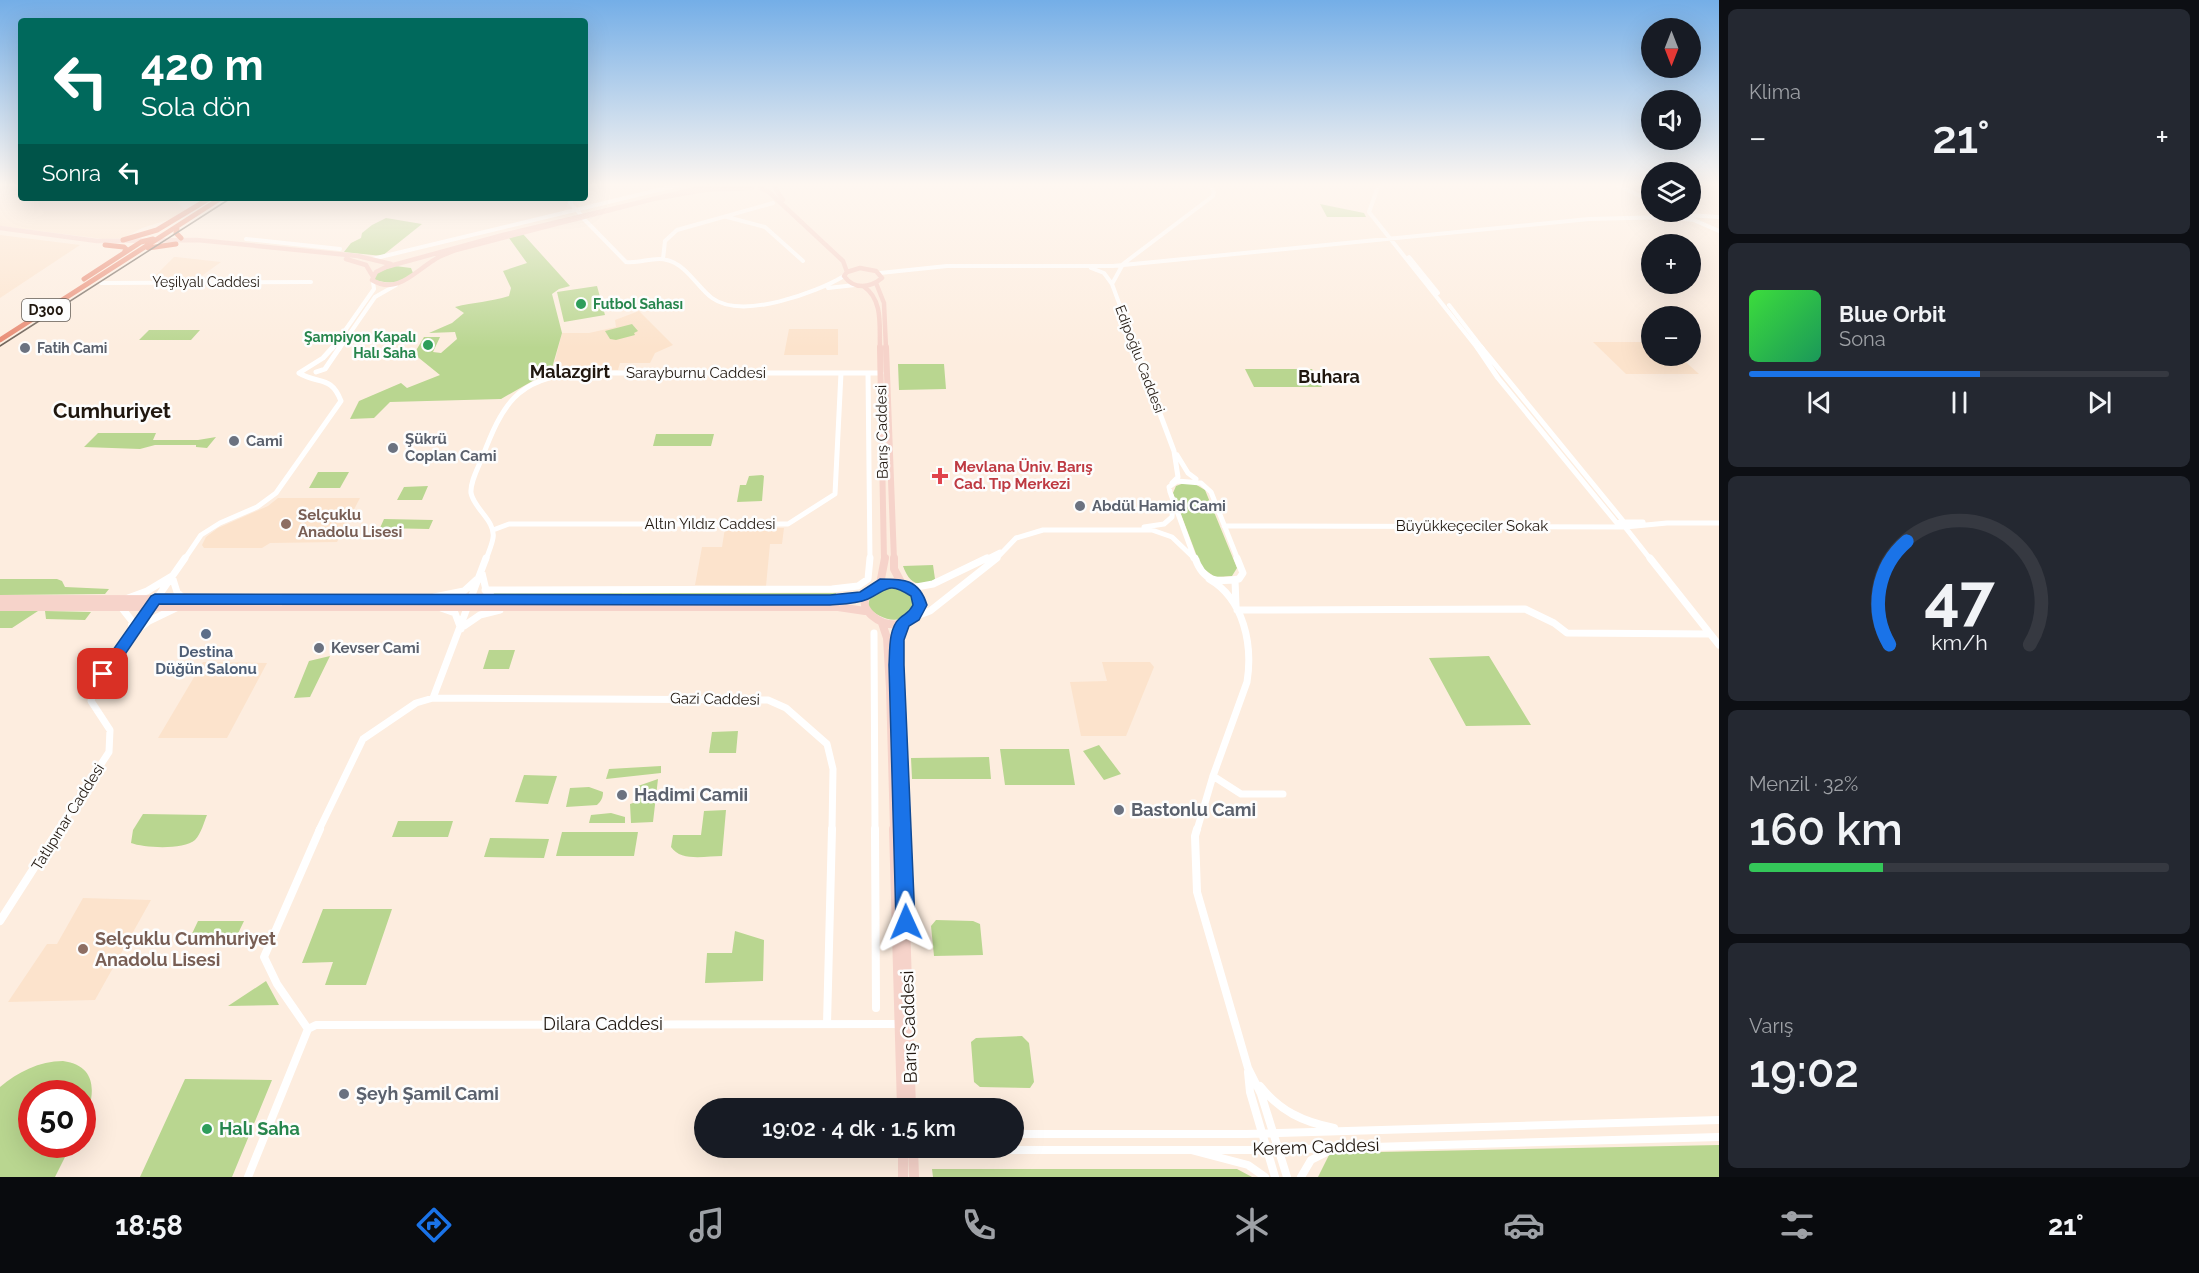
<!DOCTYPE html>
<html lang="tr">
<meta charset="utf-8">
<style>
:root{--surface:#171b24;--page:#242831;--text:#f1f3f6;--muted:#9ea1a6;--line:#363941;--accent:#1a73e8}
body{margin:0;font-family:Raleway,sans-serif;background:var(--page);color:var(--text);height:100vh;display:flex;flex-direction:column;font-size:22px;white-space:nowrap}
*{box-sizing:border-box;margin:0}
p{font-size:20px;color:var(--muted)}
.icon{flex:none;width:33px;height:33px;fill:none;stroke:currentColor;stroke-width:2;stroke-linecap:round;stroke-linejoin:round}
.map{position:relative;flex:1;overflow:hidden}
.details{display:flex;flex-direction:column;gap:9px;padding:9px;background:#0d0f14;width:480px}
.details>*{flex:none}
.top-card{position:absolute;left:18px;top:18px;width:570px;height:183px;border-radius:6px;box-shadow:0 6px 24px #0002;background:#00695c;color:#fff;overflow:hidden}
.needle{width:39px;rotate:180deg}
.tools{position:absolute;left:1641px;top:18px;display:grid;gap:12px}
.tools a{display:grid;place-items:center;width:60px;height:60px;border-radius:50%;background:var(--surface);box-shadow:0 6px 24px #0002;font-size:30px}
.speed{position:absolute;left:18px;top:1080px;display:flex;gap:12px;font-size:30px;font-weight:700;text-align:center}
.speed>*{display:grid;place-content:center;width:78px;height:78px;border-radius:50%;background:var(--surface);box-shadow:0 6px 24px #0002;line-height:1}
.speed .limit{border:9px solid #d22;background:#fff;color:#111}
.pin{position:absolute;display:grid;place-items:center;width:51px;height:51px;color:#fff;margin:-26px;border-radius:12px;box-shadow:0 3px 9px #0006}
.me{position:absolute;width:66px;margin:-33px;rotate:359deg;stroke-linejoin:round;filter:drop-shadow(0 0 4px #0008)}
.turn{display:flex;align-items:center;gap:21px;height:126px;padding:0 24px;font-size:27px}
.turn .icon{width:78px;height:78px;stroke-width:2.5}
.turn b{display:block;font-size:42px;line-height:51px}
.then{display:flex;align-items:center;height:57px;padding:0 24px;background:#0003;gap:12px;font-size:22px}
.big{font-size:45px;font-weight:600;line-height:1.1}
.details .widget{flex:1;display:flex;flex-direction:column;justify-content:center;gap:9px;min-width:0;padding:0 21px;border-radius:9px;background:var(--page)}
.details .dial{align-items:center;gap:0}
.dial svg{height:156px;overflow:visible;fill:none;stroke:var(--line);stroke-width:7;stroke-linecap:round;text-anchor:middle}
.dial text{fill:var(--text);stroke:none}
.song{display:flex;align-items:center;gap:18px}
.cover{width:72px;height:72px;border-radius:9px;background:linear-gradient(135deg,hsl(120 70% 55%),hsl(150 70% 35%))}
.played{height:6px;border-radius:3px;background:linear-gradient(90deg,var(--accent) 55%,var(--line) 55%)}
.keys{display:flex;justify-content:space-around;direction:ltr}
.heat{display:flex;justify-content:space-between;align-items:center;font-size:33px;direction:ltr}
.charge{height:9px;border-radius:4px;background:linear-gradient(90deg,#34c759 32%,var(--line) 0)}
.trip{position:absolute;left:694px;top:1098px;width:330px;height:60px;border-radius:30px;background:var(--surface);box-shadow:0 6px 24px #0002;font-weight:600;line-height:60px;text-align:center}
.menu{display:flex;height:96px;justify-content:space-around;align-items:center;background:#090b0e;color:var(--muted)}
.menu .icon{width:42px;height:42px}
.menu .current{color:var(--accent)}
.menu b{font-size:27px;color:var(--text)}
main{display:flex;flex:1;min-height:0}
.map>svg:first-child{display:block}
.built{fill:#fce3cc}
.green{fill:#b9d690}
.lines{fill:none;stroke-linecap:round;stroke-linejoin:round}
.tertiary-far3{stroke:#fff;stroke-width:4}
.tertiary-far2{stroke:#fff;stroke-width:5}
.tertiary-far1{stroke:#fff;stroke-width:7}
.tertiary{stroke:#fff;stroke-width:8}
.secondary-far3{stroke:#f6d3ca;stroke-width:4.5}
.secondary-far2{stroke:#f6d3ca;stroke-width:6}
.secondary-far1{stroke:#f6d3ca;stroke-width:8}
.secondary{stroke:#f6d3ca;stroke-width:10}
.trunk{stroke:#e88a72;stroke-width:5}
.tram{stroke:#6f6359;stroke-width:1.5}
.route{fill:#1a73e8;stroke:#114b97;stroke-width:1.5}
.leisure-dot{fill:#2e9e5b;stroke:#fdfdfd;stroke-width:2}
.worship-dot{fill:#6b7280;stroke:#fdfdfd;stroke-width:2}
.health-dot{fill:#e0444e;stroke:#fdfdfd;stroke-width:2}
.education-dot{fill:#8d6e63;stroke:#fdfdfd;stroke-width:2}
.service-dot{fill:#5c6f8a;stroke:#fdfdfd;stroke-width:2}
.labels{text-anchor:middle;stroke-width:5;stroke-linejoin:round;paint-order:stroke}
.far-street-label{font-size:14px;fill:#20170f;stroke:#fdfdfd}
.far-leisure-label{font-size:14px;font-weight:bold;fill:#27864d;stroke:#fdfdfd;text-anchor:start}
.shield{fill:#fdfdfd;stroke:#625c56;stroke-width:1.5}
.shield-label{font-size:14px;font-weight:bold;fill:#20170f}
.far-worship-label{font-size:14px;font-weight:bold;fill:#5b616d;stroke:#fdfdfd;text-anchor:start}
.street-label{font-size:15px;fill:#20170f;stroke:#fdfdfd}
.worship-label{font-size:15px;font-weight:bold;fill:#5b616d;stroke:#fdfdfd;text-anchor:start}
.health-label{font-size:15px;font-weight:bold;fill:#be3a42;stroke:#fdfdfd;text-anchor:start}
.education-label{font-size:15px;font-weight:bold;fill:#785e54;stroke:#fdfdfd;text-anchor:start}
.service-label{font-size:15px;font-weight:bold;fill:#4e5e75;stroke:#fdfdfd}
.far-district-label{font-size:18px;font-weight:bold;fill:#20170f;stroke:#fdfdfd}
.near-worship-label{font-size:18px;font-weight:bold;fill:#5b616d;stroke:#fdfdfd;text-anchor:start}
.near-education-label{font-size:18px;font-weight:bold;fill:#785e54;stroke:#fdfdfd;text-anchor:start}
.near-street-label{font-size:18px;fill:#20170f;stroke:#fdfdfd}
.near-leisure-label{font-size:18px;font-weight:bold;fill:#27864d;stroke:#fdfdfd;text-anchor:start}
.district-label{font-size:21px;font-weight:bold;fill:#20170f;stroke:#fdfdfd}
</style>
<main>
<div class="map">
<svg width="1719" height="1177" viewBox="0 0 1719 1177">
<rect width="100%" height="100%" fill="#fdeddf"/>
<path class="built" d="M0 184H21V198H194L177 203 186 210 171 219 142 228 124 238 103 239 0 226Z
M0 235 80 245 0 298Z
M174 257H176L221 262 196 280 150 281Z
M639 311 673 345 655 353 650 363H620L618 370 553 368 562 333H589L616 327 615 320Z
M789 329H838V355H784Z
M1593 342H1651L1652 356H1679L1699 374H1626Z
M278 498H360L337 542 270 543 262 548H204L202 545 206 537 218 528 268 506Z
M725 528H784L782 544H770L766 586 695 585 702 547H722Z
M203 662 267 663 227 738H158Z
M1102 662H1150L1154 667 1126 736H1081L1070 682 1107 681Z
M83 898 151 900 95 1000 8 1002 47 944H57Z"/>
<path class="green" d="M1320 204 1364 213 1366 217H1327Z
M386 218 422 224 382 256 344 252 351 243 361 238 362 233 372 225Z
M523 234 570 286 559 289 552 294 562 333 552 368 536 379 501 399 390 402 374 418 350 419 359 401 401 383 407 388 440 375 414 354 424 337H440L433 352 441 353 457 339 455 332 429 333 452 323 464 313 455 307C474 302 490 302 509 296L511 288 503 271 527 263 509 238Z
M395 266 411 268 413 273C402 284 389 284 375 280L374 278 378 272Z
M597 286 605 315 564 322 557 292Z
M632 324 638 331 634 333 635 335 616 340 610 339 605 331Z
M149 330H200L191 340H139Z
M898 364H944L946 389 899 390Z
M1245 369H1312L1322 387H1254Z
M98 433H156L153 440H198L216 437 207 448 196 447V445H155L140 449 84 447Z
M656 434H714L711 446H653Z
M318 472H349L340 488H309Z
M762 475 764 476 762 501 737 502 740 485H746L749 476Z
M1184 483 1195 484 1205 490 1237 568 1232 576 1215 577 1201 567 1173 493 1176 486Z
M428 486 422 500H397L404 487Z
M384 519 433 520 429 529 380 528Z
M933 565 935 579C919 589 909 583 903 566Z
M0 579H57L62 581 65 587 109 589 105 594 0 595Z
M886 587 900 588 911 595 913 606C904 628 880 620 868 607 870 594 873 592 886 587Z
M493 593H836V597L500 598Z
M0 611H38L12 628H0Z
M45 611 91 612 85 620 46 619Z
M489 650H515L509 669H483Z
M330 656 310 697 294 698 309 661Z
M1489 656 1531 725 1466 726 1429 658Z
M738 731 736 753H709L712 732Z
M1099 745 1121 774 1104 780 1083 751Z
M1000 749H1069L1075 785H1005Z
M989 757 991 779H912L911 758Z
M661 766V773L606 779 609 769Z
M524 775 557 776 548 804 515 802Z
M658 779 653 822 631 823 630 804 636 802 638 786Z
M589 787 603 792C603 798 601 801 597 805L566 807 570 788Z
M726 810 722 856C706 856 681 862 671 847L673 835H701L704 811Z
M611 813 625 817V823H589L591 815Z
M143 814 207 815C204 822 201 834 195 840 184 850 144 848 131 843L133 830Z
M398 821H453L448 837H392Z
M562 832H638L634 856H556Z
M490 838 549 839 544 858 484 857Z
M323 909H392L366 985H325L333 962 302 963Z
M936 920 973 921 980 924 983 955 934 956 931 926Z
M198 921H244L232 946H190L189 940Z
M735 931 764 940 763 981 705 983 707 953H732Z
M266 981 279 1005 228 1006Z
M1022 1036 1029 1043 1034 1082 1030 1088 980 1087 974 1082 971 1042 976 1038Z
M63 1061C100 1066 95 1098 83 1123L82 1094H32V1144L71 1145 55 1177H0V1087C18 1072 39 1061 63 1061Z
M185 1079 272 1080 232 1177H140Z
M1719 1145V1177H1318L1330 1153Z
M932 1169H1237L1252 1177H933Z"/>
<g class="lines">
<path class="tertiary-far3" d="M1379 184 1369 212 1478 349
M1614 184 1652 201
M573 198 570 203 582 216
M1675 212 1719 231
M1688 215 1719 217
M727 217 765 227 803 261
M583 218 626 262C640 264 654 256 667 260 687 265 697 287 712 298 742 320 816 293 844 276
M246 239 340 249
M1409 257 1438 293
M372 259 683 184
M663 259 665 241 677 230 773 203
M1091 268 1104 273 1112 284
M880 273 947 266H1113L1589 219 1669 217 1694 220
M101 283 311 282
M828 288 855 285
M1449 305 1483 349
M332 349 374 289 373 282
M339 349 375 297 396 285
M1136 349 1112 284 1123 264 1213 196 1214 192 1209 184"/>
<path class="tertiary-far2" d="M1135 347 1174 451 1178 477 1172 483
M1477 347 1498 378 1616 522 1625 527 1651 560
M1481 347 1624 522 1625 527
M316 372 325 369 340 347
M868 373 870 560
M1177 455 1188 473 1196 479
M1620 522H1643
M1224 526 1625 527 1667 523H1719
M1144 527 1164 524 1172 517 1173 504
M493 530 509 524H788L835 494 841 373
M184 560 201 535 220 523 257 507 276 493 341 401C331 375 319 385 299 373L323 358 333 347
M486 560C488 553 492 545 493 538 496 521 474 509 471 493 470 482 478 468 482 458 502 406 516 378 577 373H881
M984 560 1000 552
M995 560 1016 538 1043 530H1152L1172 537 1196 560
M1195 560 1170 492 1169 487 1177 481 1201 483 1211 492 1238 560"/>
<path class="tertiary-far1" d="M1194 558 1196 560
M1195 558C1203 581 1216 583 1239 579L1243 573 1237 558
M1650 558 1719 645
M482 573 487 594 496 599
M1235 580 1236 606
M911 588 933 584 987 558
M485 590 832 589 858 586 868 579 870 558
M434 597 464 591 476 580
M128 598 147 591 172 576 177 592 184 599
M121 607 132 621 131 632
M441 608 455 613 461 629
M1237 610 1525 609 1554 623 1567 633 1710 634
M914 617 930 611 997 558
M464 626 480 615 500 610
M136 631 149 621 176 608
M874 633 875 830
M433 698 486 558
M1213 776 1241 794H1283
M58 830 109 752 110 730 91 701 94 688 185 558
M319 830 363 739 416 703 433 698 768 700 786 708 827 744 833 769 832 830
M1197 830 1213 776 1247 682C1253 645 1244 599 1209 579"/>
<path class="tertiary" d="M875 829 876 1008
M1197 829 1195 836 1197 892 1248 1068 1261 1094 1287 1177
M0 921 59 829
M827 1024 832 829
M308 1029 316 1025 899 1024
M1248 1072 1250 1092 1275 1177
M1260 1086C1280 1111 1303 1122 1334 1128
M1014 1134H1246L1719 1120
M913 1150H1267L1719 1137
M1191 1150 1248 1165 1265 1177
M248 1177 308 1029 277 984 264 957 320 829
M1301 1177 1311 1160 1333 1149"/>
<path class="secondary-far3" d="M716 184 503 235 386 267 376 272 372 280C397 295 414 272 434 260 441 255 449 253 456 250L653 199 704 190 752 188
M776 184 775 188 783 200
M760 188 769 192 843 261 847 272
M0 228 97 241 197 240 358 256 391 264
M346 259 366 265 372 275
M860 268 876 271 882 278C870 288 854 290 844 276L847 272Z
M876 283 884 303 886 349
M863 286C884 300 879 327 880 349"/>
<path class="secondary-far2" d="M880 347 884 560
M886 347 894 560"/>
<path class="secondary-far1" d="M894 558V569L902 584
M894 582C907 586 920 593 920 608 898 653 824 593 894 582Z
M880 584 885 558
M0 599 830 600 853 599 865 595
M0 607H838L865 611
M882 623 887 638 890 688 894 830
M902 830 896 665 897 640 903 623"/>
<path class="secondary" d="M894 829 902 1108
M902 829 911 1108
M903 1148V1177
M913 1148 914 1177"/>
<path class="trunk" d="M177 229 176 233 181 238
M123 240 157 230 210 198
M105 245 124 247 126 249 124 253
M148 248 176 244
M84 279 141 242 153 239
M0 340 221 198"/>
<path class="tram" d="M0 346 231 198"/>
</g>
<linearGradient id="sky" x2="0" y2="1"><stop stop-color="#74aee7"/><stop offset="0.53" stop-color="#fef7f1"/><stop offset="1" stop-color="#fef7f1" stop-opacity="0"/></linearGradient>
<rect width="1719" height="348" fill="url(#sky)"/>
<path class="route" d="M880 579C904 579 919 579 927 605L919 620 909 626 904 640V665L915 922 912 929 906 931 899 929 896 922 889 665C890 652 888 628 900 618 906 613 909 613 913 605L911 596C887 581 888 590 868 599 856 604 843 604 830 605L159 604 109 678H98L96 674 151 596 155 594 830 595 860 592Z"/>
<g class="leisure-dot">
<circle cx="581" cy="304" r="6"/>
<circle cx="428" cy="345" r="6"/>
<circle cx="207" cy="1129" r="6"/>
</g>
<g class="worship-dot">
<circle cx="25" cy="348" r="6"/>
<circle cx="234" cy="441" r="6"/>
<circle cx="393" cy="448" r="6"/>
<circle cx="1080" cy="506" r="6"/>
<circle cx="319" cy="648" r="6"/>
<circle cx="622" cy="795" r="6"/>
<circle cx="1119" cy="810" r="6"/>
<circle cx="344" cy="1094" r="6"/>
</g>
<path class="health-dot" d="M937 467h6v6h6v6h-6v6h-6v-6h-6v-6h6z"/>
<g class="education-dot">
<circle cx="286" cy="524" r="6"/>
<circle cx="83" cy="949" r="6"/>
</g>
<circle class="service-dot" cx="206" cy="634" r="6"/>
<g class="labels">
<g class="far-street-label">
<text x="206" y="287">Yeşilyalı Caddesi</text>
<text transform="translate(1140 359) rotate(69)" y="5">Edipoğlu Caddesi</text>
</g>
<g class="far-leisure-label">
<text x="593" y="309">Futbol Sahası</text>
<text x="416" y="342" text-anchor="end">Şampiyon Kapalı<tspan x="416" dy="16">Halı Saha</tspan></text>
</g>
<rect class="shield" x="22" y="299" width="48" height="22" rx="4.5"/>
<g class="shield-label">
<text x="46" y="315">D300</text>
</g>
<g class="far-worship-label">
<text x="37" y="353">Fatih Cami</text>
</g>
<g class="street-label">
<text x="696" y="378">Sarayburnu Caddesi</text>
<text transform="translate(882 432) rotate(-91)" y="5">Barış Caddesi</text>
<text x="710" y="529">Altın Yıldız Caddesi</text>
<text x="1472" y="531">Büyükkeçeciler Sokak</text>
<text transform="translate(715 699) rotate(1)" y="5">Gazi Caddesi</text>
<text transform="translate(68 817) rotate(-58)" y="5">Tatlıpınar Caddesi</text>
</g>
<g class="worship-label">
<text x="405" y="444">Şükrü<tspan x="405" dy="17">Coplan Cami</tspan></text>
<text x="246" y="446">Cami</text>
<text x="1092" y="511">Abdül Hamid Cami</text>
<text x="331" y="653">Kevser Cami</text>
</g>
<g class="health-label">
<text x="954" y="472">Mevlana Üniv. Barış<tspan x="954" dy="17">Cad. Tıp Merkezi</tspan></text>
</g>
<g class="education-label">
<text x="298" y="520">Selçuklu<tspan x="298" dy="17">Anadolu Lisesi</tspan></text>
</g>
<g class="service-label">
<text x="206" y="657">Destina<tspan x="206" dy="17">Düğün Salonu</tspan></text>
</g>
<g class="far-district-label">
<text x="570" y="378">Malazgirt</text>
<text x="1329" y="383">Buhara</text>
</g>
<g class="near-worship-label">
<text x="634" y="801">Hadimi Camii</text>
<text x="1131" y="816">Bastonlu Cami</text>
<text x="356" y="1100">Şeyh Şamil Cami</text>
</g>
<g class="near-education-label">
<text x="95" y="945">Selçuklu Cumhuriyet<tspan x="95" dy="21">Anadolu Lisesi</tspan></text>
</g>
<g class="near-street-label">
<text x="603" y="1030">Dilara Caddesi</text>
<text transform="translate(909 1027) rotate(-92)" y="6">Barış Caddesi</text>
<text transform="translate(1316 1147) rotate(-2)" y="6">Kerem Caddesi</text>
</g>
<g class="near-leisure-label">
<text x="219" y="1135">Halı Saha</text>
</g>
<g class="district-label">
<text x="112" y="418">Cumhuriyet</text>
</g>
</g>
</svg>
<div class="tools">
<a><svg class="needle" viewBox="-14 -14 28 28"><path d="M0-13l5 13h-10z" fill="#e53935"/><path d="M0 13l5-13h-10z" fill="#9ea1a6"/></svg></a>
<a><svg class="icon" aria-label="sound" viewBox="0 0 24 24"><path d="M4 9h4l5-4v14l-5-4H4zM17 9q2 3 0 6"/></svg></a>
<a><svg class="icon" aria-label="layers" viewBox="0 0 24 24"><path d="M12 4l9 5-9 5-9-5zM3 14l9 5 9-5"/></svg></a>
<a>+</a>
<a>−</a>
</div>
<div class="speed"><div class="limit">50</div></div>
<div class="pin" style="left:103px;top:674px;background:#d93025"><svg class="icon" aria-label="arrive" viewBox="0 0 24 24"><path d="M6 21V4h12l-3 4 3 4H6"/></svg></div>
<svg class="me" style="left:906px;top:922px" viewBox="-20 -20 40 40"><path d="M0-17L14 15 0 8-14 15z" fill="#1a73e8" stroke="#fff" stroke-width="4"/></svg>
<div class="trip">19:02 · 4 dk · 1.5 km</div>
<div class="top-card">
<div class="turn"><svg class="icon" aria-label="left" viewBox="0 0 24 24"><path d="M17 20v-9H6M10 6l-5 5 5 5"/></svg><div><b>420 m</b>Sola dön</div></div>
<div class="then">Sonra<svg class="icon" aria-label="left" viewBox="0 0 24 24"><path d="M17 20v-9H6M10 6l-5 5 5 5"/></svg></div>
</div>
</div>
<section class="details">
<div class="widget"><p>Klima</p>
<div class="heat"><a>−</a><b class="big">21°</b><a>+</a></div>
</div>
<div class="widget">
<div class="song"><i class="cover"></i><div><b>Blue Orbit</b><p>Sona</p></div></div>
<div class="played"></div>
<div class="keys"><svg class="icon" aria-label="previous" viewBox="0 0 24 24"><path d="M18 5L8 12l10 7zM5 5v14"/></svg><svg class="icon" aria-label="pause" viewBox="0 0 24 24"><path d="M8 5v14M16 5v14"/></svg><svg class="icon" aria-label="next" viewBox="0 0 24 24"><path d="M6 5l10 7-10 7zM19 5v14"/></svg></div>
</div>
<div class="widget dial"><svg viewBox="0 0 100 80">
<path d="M14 69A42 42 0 1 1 86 69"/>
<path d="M14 69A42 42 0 0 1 23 16" stroke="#1a73e8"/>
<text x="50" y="56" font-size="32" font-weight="700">47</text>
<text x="50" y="72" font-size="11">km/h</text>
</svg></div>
<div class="widget"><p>Menzil · 32%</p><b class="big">160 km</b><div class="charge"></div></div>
<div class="widget"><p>Varış</p><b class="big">19:02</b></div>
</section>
</main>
<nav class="menu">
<b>18:58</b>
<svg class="icon current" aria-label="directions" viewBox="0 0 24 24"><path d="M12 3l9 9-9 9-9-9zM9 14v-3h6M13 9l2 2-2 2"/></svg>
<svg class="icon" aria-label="music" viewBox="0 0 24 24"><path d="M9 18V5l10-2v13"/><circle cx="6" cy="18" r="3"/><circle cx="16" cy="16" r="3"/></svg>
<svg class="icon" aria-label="phone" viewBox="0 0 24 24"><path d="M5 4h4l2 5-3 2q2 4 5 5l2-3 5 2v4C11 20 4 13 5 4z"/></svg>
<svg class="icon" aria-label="climate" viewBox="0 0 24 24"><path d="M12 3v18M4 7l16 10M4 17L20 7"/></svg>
<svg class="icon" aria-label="car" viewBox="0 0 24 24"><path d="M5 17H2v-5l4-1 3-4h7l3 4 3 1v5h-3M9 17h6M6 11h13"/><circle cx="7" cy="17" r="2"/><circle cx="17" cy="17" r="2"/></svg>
<svg class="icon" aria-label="filters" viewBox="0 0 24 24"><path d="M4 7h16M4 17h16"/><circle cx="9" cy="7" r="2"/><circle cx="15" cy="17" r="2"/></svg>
<b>21°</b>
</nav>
